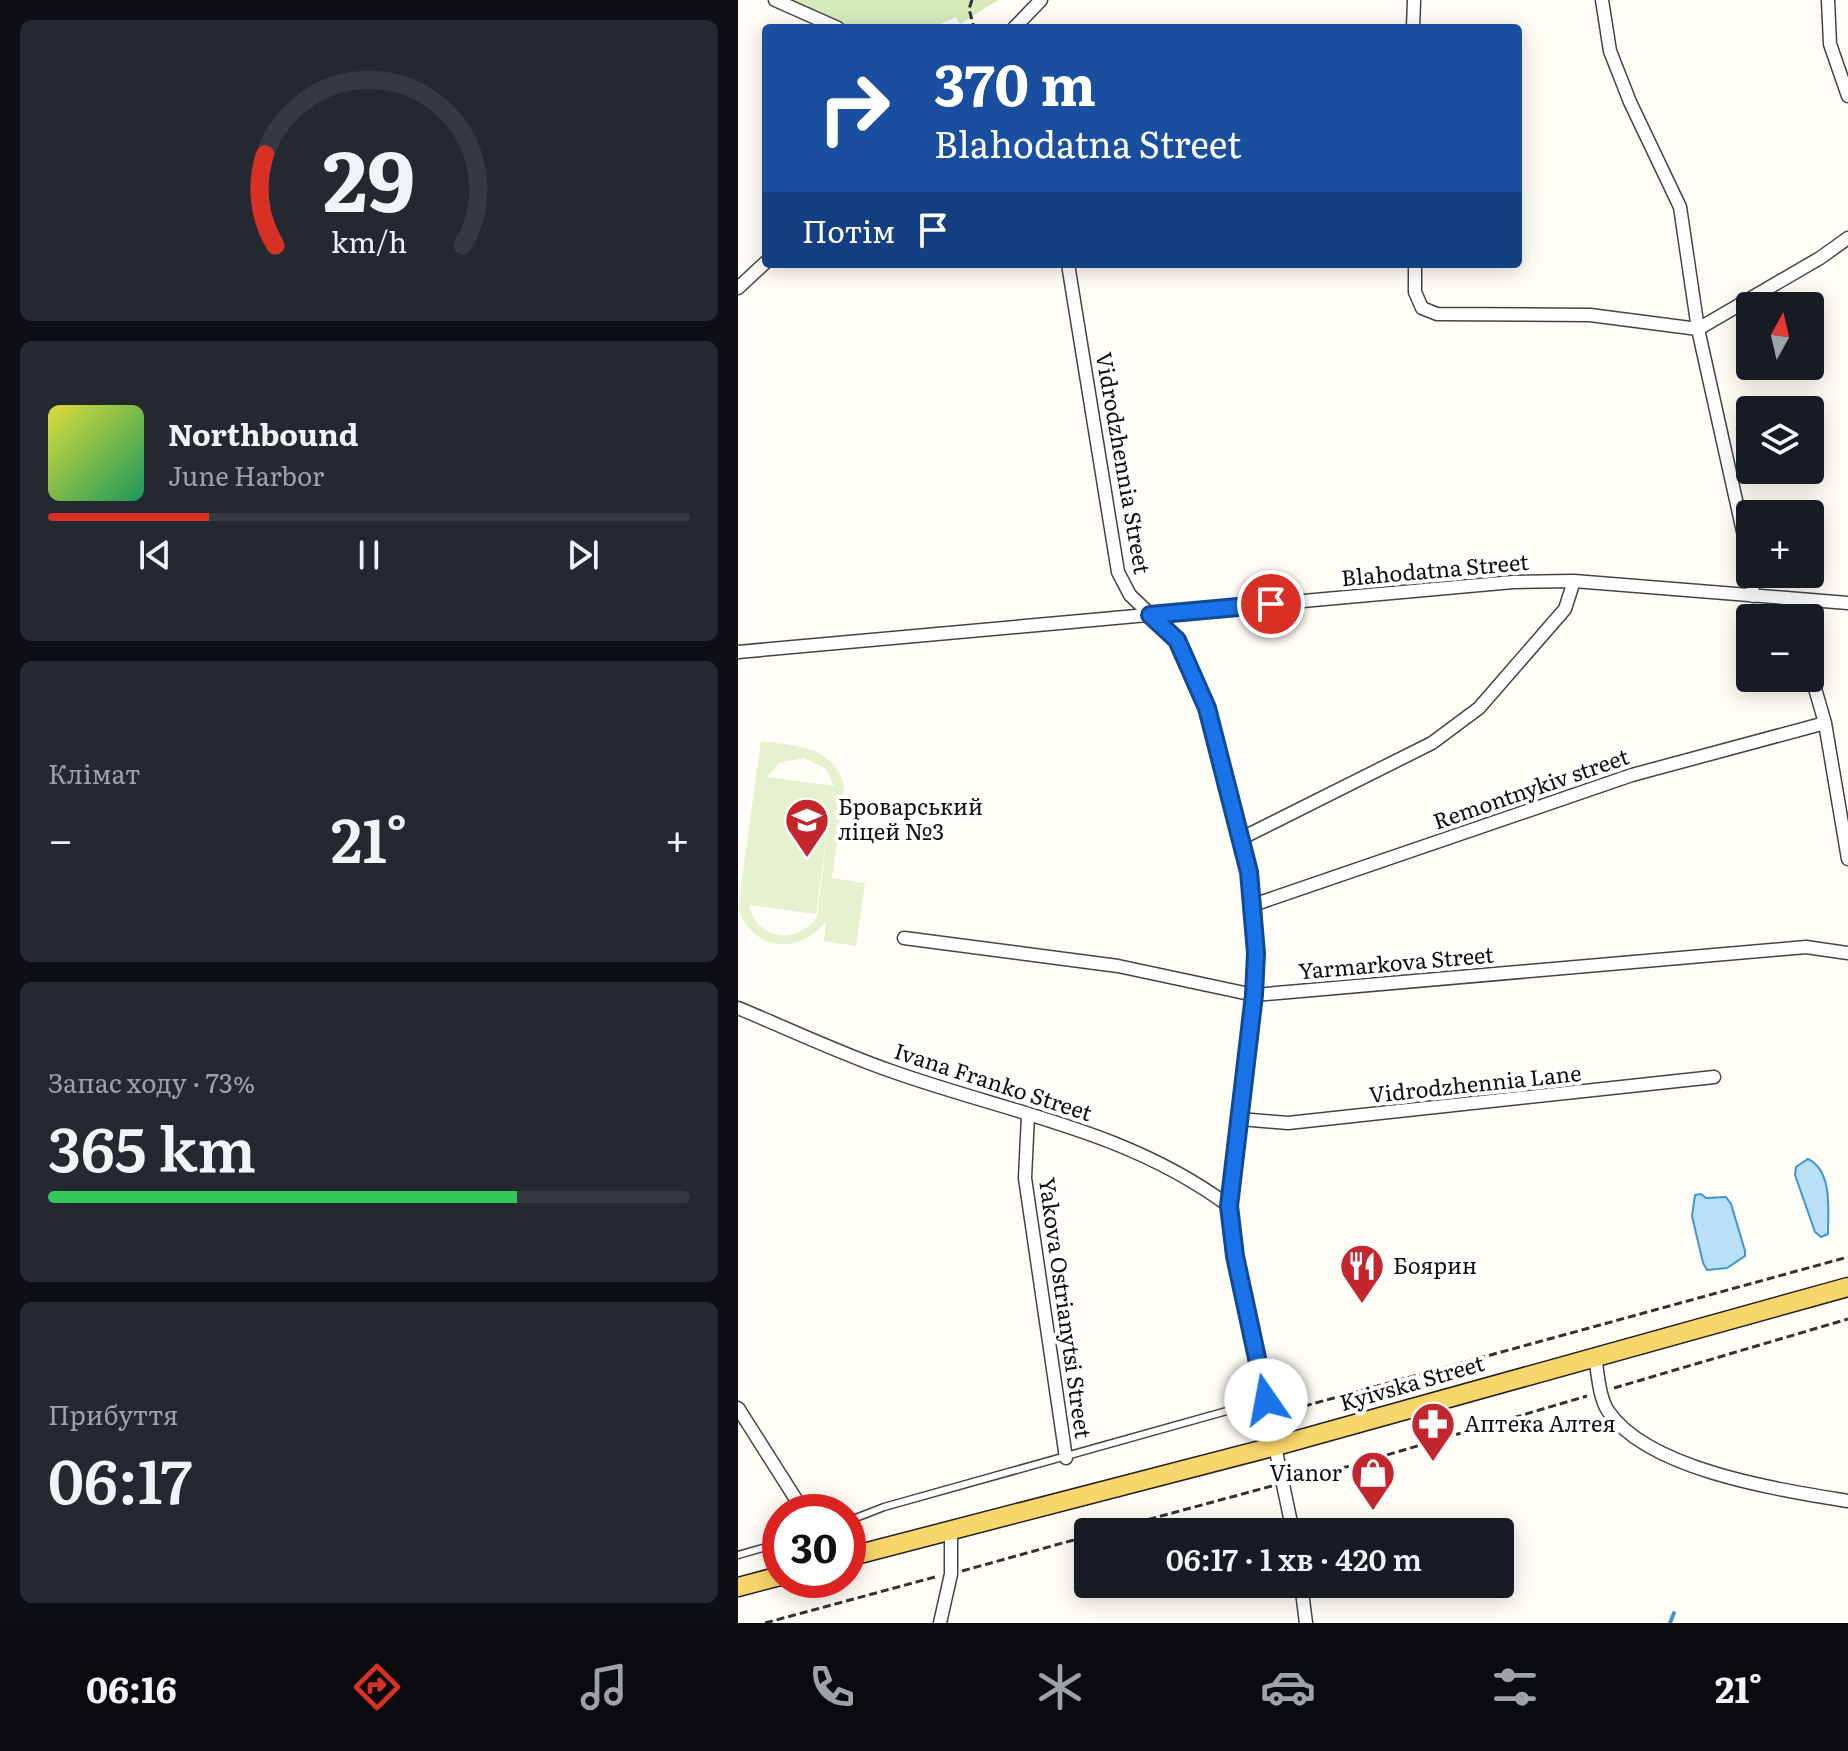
<!DOCTYPE html>
<html lang="uk">
<meta charset="utf-8">
<style>
:root{--surface:#171b24;--page:#242831;--text:#f1f3f6;--muted:#9ea1a6;--line:#363941;--accent:#d93025}
body{margin:0;font-family:Literata,serif;background:var(--page);color:var(--text);height:100vh;display:flex;flex-direction:column;font-size:30px;white-space:nowrap}
*{box-sizing:border-box;margin:0}
p{font-size:26px;color:var(--muted)}
.icon{flex:none;width:44px;height:44px;fill:none;stroke:currentColor;stroke-width:2;stroke-linecap:round;stroke-linejoin:round}
.map{position:relative;flex:1;overflow:hidden}
.panel{display:flex;flex-direction:column;gap:20px;padding:20px;background:#0d0f14;width:738px}
.panel>*{flex:none}
.hud{position:absolute;left:24px;top:24px;width:760px;height:244px;border-radius:8px;box-shadow:0 4px 20px #0003;background:#1a4fa0;color:#fff;overflow:hidden}
.needle{width:52px;rotate:8deg}
.controls{position:absolute;left:998px;top:292px;display:grid;gap:16px}
.controls a{display:grid;place-items:center;width:88px;height:88px;border-radius:8px;background:var(--surface);box-shadow:0 4px 20px #0003;font-size:40px}
.speed{position:absolute;left:24px;top:1494px;display:flex;gap:16px;font-size:40px;font-weight:700;text-align:center}
.speed>*{display:grid;place-content:center;width:104px;height:104px;border-radius:50%;background:var(--surface);box-shadow:0 4px 20px #0003;line-height:1}
.speed .limit{border:12px solid #d22;background:#fff;color:#111}
.pin{position:absolute;display:grid;place-items:center;width:68px;height:68px;color:#fff;margin:-34px;border:4px solid #fff;border-radius:50%;box-shadow:0 2px 8px #0007}
.me{position:absolute;width:88px;margin:-44px;rotate:348deg;stroke-linejoin:round;filter:drop-shadow(0 0 6px #0008)}
.turn{display:flex;align-items:center;gap:28px;height:168px;padding:0 40px;font-size:36px}
.turn .icon{width:104px;height:104px;stroke-width:2.5}
.turn b{display:block;font-size:56px;line-height:68px}
.then{display:flex;align-items:center;height:76px;padding:0 40px;background:#0003;gap:16px;font-size:30px}
.big{font-size:60px;font-weight:600;line-height:1.1}
.panel .card{flex:1;display:flex;flex-direction:column;justify-content:center;gap:12px;min-width:0;padding:0 28px;border-radius:12px;background:var(--page)}
.panel .dial{align-items:center;gap:0}
.dial svg{height:208px;overflow:visible;fill:none;stroke:var(--line);stroke-width:7;stroke-linecap:round;text-anchor:middle}
.dial text{fill:var(--text);stroke:none}
.song{display:flex;align-items:center;gap:24px}
.cover{width:96px;height:96px;border-radius:12px;background:linear-gradient(135deg,hsl(60 70% 55%),hsl(150 70% 35%))}
.played{height:8px;border-radius:4px;background:linear-gradient(90deg,var(--accent) 25%,var(--line) 25%)}
.keys{display:flex;justify-content:space-around;direction:ltr}
.heat{display:flex;justify-content:space-between;align-items:center;font-size:44px;direction:ltr}
.charge{height:12px;border-radius:6px;background:linear-gradient(90deg,#34c759 73%,var(--line) 0)}
.trip{position:absolute;left:336px;top:1518px;width:440px;height:80px;border-radius:8px;background:var(--surface);box-shadow:0 4px 20px #0003;font-weight:600;line-height:80px;text-align:center}
.menu{display:flex;height:128px;justify-content:space-around;align-items:center;background:#090b0e;color:var(--muted)}
.menu .icon{width:56px;height:56px}
.menu .selected{color:var(--accent)}
.menu b{font-size:36px;color:var(--text)}
main{display:flex;flex:1;min-height:0}
.map>svg:first-child{display:block}
.green{fill:#d5ebbd}
.pitch{fill:#e6f2cf;fill-rule:evenodd}
.water{fill:#b9e0f7;stroke:#3f96cf;stroke-width:2}
.lines{fill:none;stroke-linecap:round;stroke-linejoin:round}
.stream{stroke:#3f96cf;stroke-width:4}
.lane-casing{stroke:#444;stroke-width:9}
.street-casing{stroke:#444;stroke-width:15}
.primary-casing{stroke:#222;stroke-width:21}
.path{stroke:#333;stroke-width:3;stroke-dasharray:8 4;stroke-linecap:butt}
.lane{stroke:#fff;stroke-width:6}
.street{stroke:#fff;stroke-width:12}
.primary{stroke:#f9d66b;stroke-width:18}
.route-casing{stroke:#114b97;stroke-width:20}
.route{stroke:#1a73e8;stroke-width:14}
.labels{text-anchor:middle;stroke-width:8;stroke-linejoin:round;paint-order:stroke}
.street-label{font-size:22px;fill:#111;stroke:#fff}
.poi-label{font-size:22px;fill:#111;stroke:#fff;text-anchor:start}
</style>
<main>
<section class="panel">
<div class="card dial"><svg viewBox="0 0 100 80">
<path d="M14 69A42 42 0 1 1 86 69"/>
<path d="M14 69A42 42 0 0 1 10 34" stroke="#d93025"/>
<text x="50" y="56" font-size="32" font-weight="700">29</text>
<text x="50" y="72" font-size="11">km/h</text>
</svg></div>
<div class="card">
<div class="song"><i class="cover"></i><div><b>Northbound</b><p>June Harbor</p></div></div>
<div class="played"></div>
<div class="keys"><svg class="icon" aria-label="previous" viewBox="0 0 24 24"><path d="M18 5L8 12l10 7zM5 5v14"/></svg><svg class="icon" aria-label="pause" viewBox="0 0 24 24"><path d="M8 5v14M16 5v14"/></svg><svg class="icon" aria-label="next" viewBox="0 0 24 24"><path d="M6 5l10 7-10 7zM19 5v14"/></svg></div>
</div>
<div class="card"><p>Клімат</p>
<div class="heat"><a>−</a><b class="big">21°</b><a>+</a></div>
</div>
<div class="card"><p>Запас ходу · 73%</p><b class="big">365 km</b><div class="charge"></div></div>
<div class="card"><p>Прибуття</p><b class="big">06:17</b></div>
</section>
<div class="map">
<svg width="1110" height="1623" viewBox="0 0 1110 1623">
<rect width="100%" height="100%" fill="#fffdf5"/>
<path class="green" d="M47 0H260L222 24 218 17 194 28H110Z"/>
<path class="pitch" d="M23 741C58 746 96 745 106 786L94 878 127 883 118 946 86 941 88 921C62 956 14 951 0 908ZM66 758 88 769 96 786 29 777 41 763ZM95 787 79 917C60 945 18 941 11 905L78 914Z"/>
<path class="water" d="M1070 1159C1095 1171 1090 1210 1090 1234L1083 1237 1077 1232 1057 1175 1058 1167Z
M963 1194 968 1198 988 1197 993 1204 1007 1251V1256L989 1268 969 1270 965 1263 954 1216 957 1195Z"/>
<g class="lines">
<path class="stream" d="M932 1623 936 1613"/>
<g class="lane-casing">
<path id="lane" d="M110 1521 146 1507 528 1400
M0 1555 42 1543"/>
</g>
<g class="street-casing">
<path id="street" d="M37 0 100 28
M864 0 872 51 892 102 942 207 960 329 1012 563
M1090 0 1092 44 1110 96
M276 28 303 0
M675 28 676 0
M330 264 380 572 392 595 439 640 456 676 469 708 511 872 518 953 516 995 491 1206 497 1256 555 1532
M677 264V292L684 308 699 314 852 315 960 329 1082 258 1110 238
M0 288 28 262
M1014 574 1015 596
M1052 599 1058 618
M0 652 775 582 836 581 1110 603
M1072 671 1087 723 1110 859
M504 838 694 743 741 708 827 609 836 581
M515 905 894 775 1087 723
M166 938 380 966 516 995 1068 947 1110 953
M0 1008C51 1029 101 1053 153 1071 271 1113 389 1130 491 1206
M290 1115 287 1178 328 1458
M502 1119 550 1123 976 1077
M857 1357C860 1374 861 1397 870 1411 911 1471 1043 1490 1110 1501
M0 1408 66 1512
M563 1584 568 1623
M202 1623 213 1574V1529"/>
</g>
<g class="primary-casing">
<path id="primary" d="M110 1557 538 1446 1110 1287
M0 1587 42 1576"/>
</g>
<path class="path" d="M234 0 231 9 236 28
M876 1388 1110 1319
M542 1408 563 1407 1110 1257
M557 1482 849 1396
M364 1532 534 1486
M224 1571 350 1536
M27 1623 197 1577"/>
<use href="#lane" class="lane"/>
<use href="#street" class="street"/>
<use href="#primary" class="primary"/>
</g>
<g class="lines">
<g class="route-casing">
<path id="route" d="M528 1400 497 1256 491 1206 516 995 518 953 511 872 469 708 439 640 412 615 533 604"/>
</g>
<use href="#route" class="route"/>
</g>
<defs>
<g id="school-pin" transform="scale(2.3)"><path d="M0 17L-7.5 6A9.5 9.5 0 1 1 7.5 6Z" fill="#c4262e" stroke="#fff"/><path d="M0-5L7-2L0 1L-7-2ZM-4 1L0 2.5L4 1V4Q0 6-4 4Z" fill="#fff"/></g>
<g id="restaurant-pin" transform="scale(2.3)"><path d="M0 17L-7.5 6A9.5 9.5 0 1 1 7.5 6Z" fill="#c4262e" stroke="#fff"/><path d="M-5-6h1v4h1v-4h1v4h1v-4h1v5L-1.5 .5V6h-2V.5L-5-1ZM5-6V6H3V1.5H1.5Q1.5-4 5-6Z" fill="#fff"/></g>
<g id="pharmacy-pin" transform="scale(2.3)"><path d="M0 17L-7.5 6A9.5 9.5 0 1 1 7.5 6Z" fill="#c4262e" stroke="#fff"/><path d="M-2-6h4v4h4v4h-4v4h-4v-4h-4v-4h4Z" fill="#fff"/></g>
<g id="shop-pin" transform="scale(2.3)"><path d="M0 17L-7.5 6A9.5 9.5 0 1 1 7.5 6Z" fill="#c4262e" stroke="#fff"/><path d="M-5-2.5h2.3a2.7 3.5 0 0 1 5.4 0H5L5.5 6h-11ZM-1.5-2.5h3a1.5 2.3 0 0 0-3 0Z" fill="#fff"/></g>
</defs>
<g fill-rule="evenodd">
<use href="#school-pin" x="69" y="820"/>
<use href="#restaurant-pin" x="624" y="1266"/>
<use href="#pharmacy-pin" x="695" y="1424"/>
<use href="#shop-pin" x="635" y="1473"/>
</g>
<g class="labels">
<g class="street-label">
<text transform="translate(385 463) rotate(80)" y="8">Vidrodzhennia Street</text>
<text transform="translate(697 570) rotate(-5)" y="8">Blahodatna Street</text>
<text transform="translate(793 789) rotate(-19)" y="8">Remontnykiv street</text>
<text transform="translate(658 963) rotate(-5)" y="8">Yarmarkova Street</text>
<text transform="translate(255 1082) rotate(18)" y="8">Ivana Franko Street</text>
<text transform="translate(737 1084) rotate(-6)" y="8">Vidrodzhennia Lane</text>
<text transform="translate(327 1308) rotate(82)" y="8">Yakova Ostrianytsi Street</text>
<text transform="translate(674 1383) rotate(-16)" y="8">Kyivska Street</text>
</g>
<g class="poi-label">
<text x="100" y="815">Броварський<tspan x="100" dy="25">ліцей №3</tspan></text>
<text x="655" y="1274">Боярин</text>
<text x="726" y="1432">Аптека Алтея</text>
<text x="604" y="1481" text-anchor="end">Vianor</text>
</g>
</g>
</svg>
<div class="controls">
<a><svg class="needle" viewBox="-14 -14 28 28"><path d="M0-13l5 13h-10z" fill="#e53935"/><path d="M0 13l5-13h-10z" fill="#9ea1a6"/></svg></a>
<a><svg class="icon" aria-label="layers" viewBox="0 0 24 24"><path d="M12 4l9 5-9 5-9-5zM3 14l9 5 9-5"/></svg></a>
<a>+</a>
<a>−</a>
</div>
<div class="speed"><div class="limit">30</div></div>
<div class="pin" style="left:533px;top:604px;background:#d93025"><svg class="icon" aria-label="arrive" viewBox="0 0 24 24"><path d="M6 21V4h12l-3 4 3 4H6"/></svg></div>
<svg class="me" style="left:528px;top:1400px" viewBox="-20 -20 40 40"><circle r="19" fill="#fff"/><path d="M0-13L10 11 0 6-10 11z" fill="#1a73e8"/></svg>
<div class="trip">06:17 · 1 хв · 420 m</div>
<div class="hud">
<div class="turn"><svg class="icon" aria-label="right" viewBox="0 0 24 24"><path d="M7 20v-9h11M14 6l5 5-5 5"/></svg><div><b>370 m</b>Blahodatna Street</div></div>
<div class="then">Потім<svg class="icon" aria-label="arrive" viewBox="0 0 24 24"><path d="M6 21V4h12l-3 4 3 4H6"/></svg></div>
</div>
</div>
</main>
<nav class="menu">
<b>06:16</b>
<svg class="icon selected" aria-label="directions" viewBox="0 0 24 24"><path d="M12 3l9 9-9 9-9-9zM9 14v-3h6M13 9l2 2-2 2"/></svg>
<svg class="icon" aria-label="music" viewBox="0 0 24 24"><path d="M9 18V5l10-2v13"/><circle cx="6" cy="18" r="3"/><circle cx="16" cy="16" r="3"/></svg>
<svg class="icon" aria-label="phone" viewBox="0 0 24 24"><path d="M5 4h4l2 5-3 2q2 4 5 5l2-3 5 2v4C11 20 4 13 5 4z"/></svg>
<svg class="icon" aria-label="climate" viewBox="0 0 24 24"><path d="M12 3v18M4 7l16 10M4 17L20 7"/></svg>
<svg class="icon" aria-label="car" viewBox="0 0 24 24"><path d="M5 17H2v-5l4-1 3-4h7l3 4 3 1v5h-3M9 17h6M6 11h13"/><circle cx="7" cy="17" r="2"/><circle cx="17" cy="17" r="2"/></svg>
<svg class="icon" aria-label="filters" viewBox="0 0 24 24"><path d="M4 7h16M4 17h16"/><circle cx="9" cy="7" r="2"/><circle cx="15" cy="17" r="2"/></svg>
<b>21°</b>
</nav>
